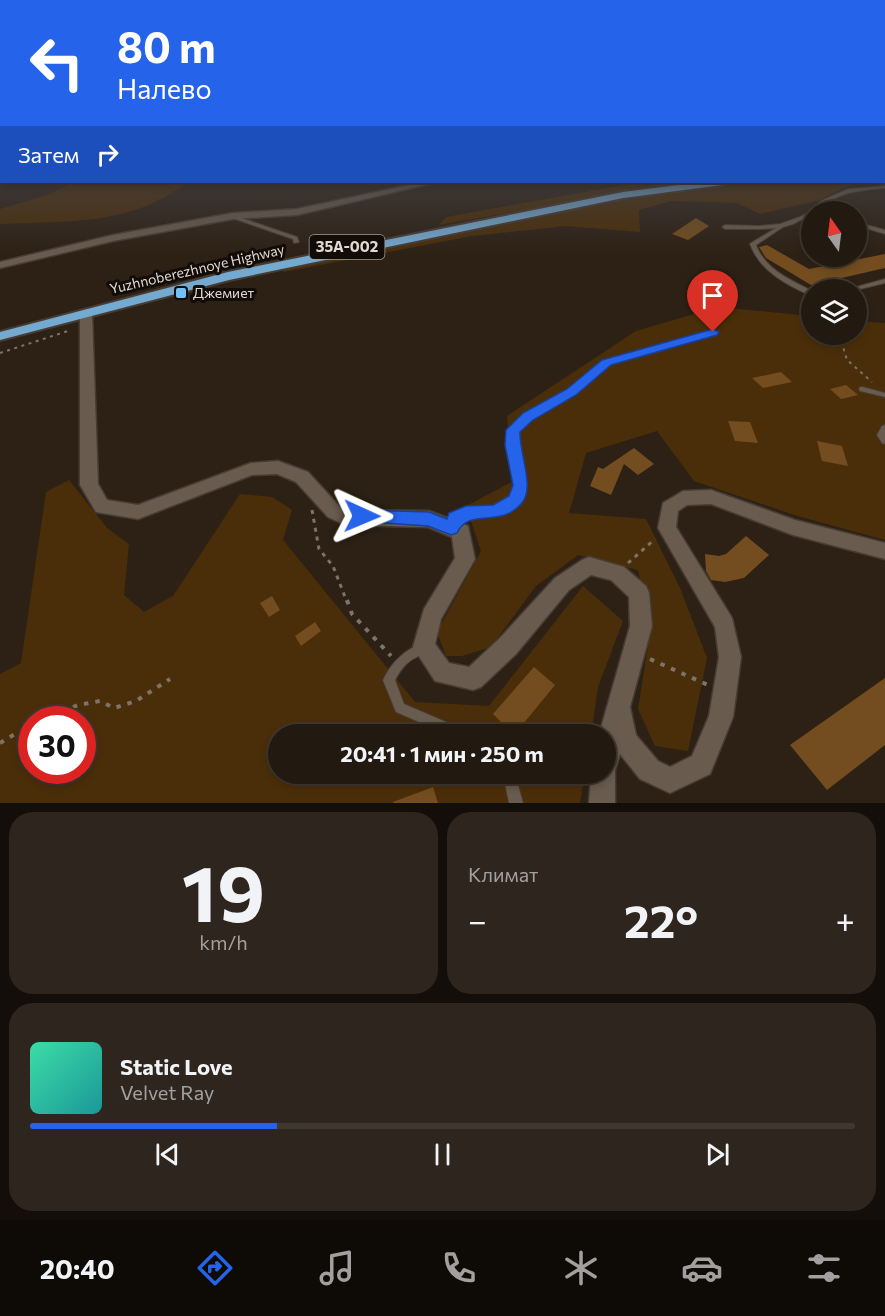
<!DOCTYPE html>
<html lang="ru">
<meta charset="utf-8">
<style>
:root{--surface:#221910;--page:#2e261e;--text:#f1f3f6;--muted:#a2a09f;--line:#3f3830;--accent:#2563eb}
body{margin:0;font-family:Commissioner,sans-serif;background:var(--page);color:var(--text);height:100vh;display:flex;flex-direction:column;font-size:22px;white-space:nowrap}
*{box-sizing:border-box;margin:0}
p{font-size:20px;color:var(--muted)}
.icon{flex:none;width:33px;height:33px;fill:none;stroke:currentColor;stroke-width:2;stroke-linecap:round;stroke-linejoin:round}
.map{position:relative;height:803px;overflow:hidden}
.details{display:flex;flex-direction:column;gap:9px;padding:9px;background:#130e09;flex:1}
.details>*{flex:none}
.top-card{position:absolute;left:0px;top:0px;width:885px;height:183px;box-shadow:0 3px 9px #0003,0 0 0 2px var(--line);background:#2563eb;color:#fff;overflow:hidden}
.needle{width:39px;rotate:346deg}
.tools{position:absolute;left:801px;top:201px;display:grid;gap:12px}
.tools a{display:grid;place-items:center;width:66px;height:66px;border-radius:50%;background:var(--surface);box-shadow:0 3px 9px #0003,0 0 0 2px var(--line);font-size:30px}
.speed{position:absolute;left:18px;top:706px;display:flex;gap:12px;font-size:30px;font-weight:700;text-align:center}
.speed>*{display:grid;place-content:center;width:78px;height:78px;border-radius:50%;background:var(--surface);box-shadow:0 3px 9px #0003,0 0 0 2px var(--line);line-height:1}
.speed .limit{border:9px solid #d22;background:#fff;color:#111}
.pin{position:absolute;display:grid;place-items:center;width:51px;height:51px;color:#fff;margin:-62px -26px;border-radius:50% 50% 50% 0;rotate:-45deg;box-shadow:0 0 6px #0007}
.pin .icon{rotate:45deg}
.me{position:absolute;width:66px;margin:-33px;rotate:91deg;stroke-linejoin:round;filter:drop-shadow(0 0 4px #0008)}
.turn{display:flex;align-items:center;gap:21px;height:126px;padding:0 18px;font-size:27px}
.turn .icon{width:78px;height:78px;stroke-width:2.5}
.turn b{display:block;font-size:42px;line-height:51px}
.then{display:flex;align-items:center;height:57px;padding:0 18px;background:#0003;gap:12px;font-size:22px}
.big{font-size:45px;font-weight:700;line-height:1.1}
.details .card{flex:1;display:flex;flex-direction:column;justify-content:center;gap:9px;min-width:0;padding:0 21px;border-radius:24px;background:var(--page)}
.details .dial{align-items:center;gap:0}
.dial b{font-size:78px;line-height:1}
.song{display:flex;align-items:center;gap:18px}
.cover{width:72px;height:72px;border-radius:9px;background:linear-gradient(135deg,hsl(160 70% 55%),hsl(180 70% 35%))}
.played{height:6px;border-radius:3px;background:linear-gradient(90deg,var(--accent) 30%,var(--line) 30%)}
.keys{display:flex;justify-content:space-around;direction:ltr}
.heat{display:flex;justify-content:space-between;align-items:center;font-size:33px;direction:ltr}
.details .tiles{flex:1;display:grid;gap:9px;grid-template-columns:1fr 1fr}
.card:last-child{grid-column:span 2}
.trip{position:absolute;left:268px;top:724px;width:348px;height:60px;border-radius:30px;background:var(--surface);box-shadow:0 3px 9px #0003,0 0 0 2px var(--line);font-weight:700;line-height:60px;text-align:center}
.dock{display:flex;height:96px;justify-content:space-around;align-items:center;background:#0e0a06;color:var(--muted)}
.dock .icon{width:42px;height:42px}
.dock .selected{color:var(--accent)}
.dock b{font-size:27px;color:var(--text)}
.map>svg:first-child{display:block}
.green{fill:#4a2e09;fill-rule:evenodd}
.building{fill:#734d1f}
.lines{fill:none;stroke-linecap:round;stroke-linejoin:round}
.service-casing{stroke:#463c34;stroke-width:2}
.minor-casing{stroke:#463c34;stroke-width:3}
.trunk-casing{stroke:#463c34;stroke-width:4}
.path-far3{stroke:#7e7369;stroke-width:1.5;stroke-dasharray:1.5 3;stroke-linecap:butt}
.path-far2{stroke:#7e7369;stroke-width:2;stroke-dasharray:3 4.5;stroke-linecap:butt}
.path-far1{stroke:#7e7369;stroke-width:3;stroke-dasharray:4 5;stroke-linecap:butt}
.path{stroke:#7e7369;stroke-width:4;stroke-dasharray:4.5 7;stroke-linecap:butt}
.service{fill:#695b4d;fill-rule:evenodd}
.minor{fill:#695b4d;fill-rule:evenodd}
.trunk{fill:#75aad0;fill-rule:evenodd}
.route{fill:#2563eb;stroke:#184099;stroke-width:1.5}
.poi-dot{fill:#74c0f6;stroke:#110c07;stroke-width:2}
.labels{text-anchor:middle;stroke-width:6;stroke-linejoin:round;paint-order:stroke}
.far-street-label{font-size:14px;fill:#e1d9d1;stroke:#110c07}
.far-poi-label{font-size:14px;fill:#e1d9d1;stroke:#110c07;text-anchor:start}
.shield{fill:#110c07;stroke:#a39c94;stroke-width:1.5}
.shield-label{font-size:15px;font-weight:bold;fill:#e1d9d1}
</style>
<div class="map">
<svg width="885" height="803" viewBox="0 0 885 803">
<rect width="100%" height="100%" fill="#2d2115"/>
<path class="green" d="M885 166V182L847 186 820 200 760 214 737 203 671 201 639 210 640 232 565 226 472 236 284 272 281 268C440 234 599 196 761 182 801 178 843 182 884 182Z
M74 182H187C134 226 64 221 0 224V209L47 195Z
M640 182H684L439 225 446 217Z
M718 307 811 316 812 334H856L857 321 885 323V540L794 515 694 481 657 431 586 453 569 513 646 519 680 588 707 658 688 751 655 746 638 709 651 627 638 570 578 555 536 586 491 647 462 656H446L437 632 481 551 466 506 512 482 507 416 636 331Z
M69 480 107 528 129 544 124 595 144 612 173 596 240 494 272 497 292 510 283 540 415 702 489 706 583 586 623 621 598 687 591 735H279V774H585L580 803H0V674L21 663 46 492ZM32 720H82V771H32Z"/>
<path class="building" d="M696 218 709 226 688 240 672 234Z
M767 245 809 269 885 254V268L811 285 766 258 759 247Z
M781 372 792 382 763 388 752 378Z
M846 385 858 395 841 399 830 389Z
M728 421 750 422 758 443 735 441Z
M817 441 842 446 848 466 822 461Z
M634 448 654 464 638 475 624 464 611 495 590 486 598 467 603 469Z
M746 536 769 555 744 578 725 582 711 580 706 571 705 554 719 556 726 554Z
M272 596 280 610 269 617 260 603Z
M315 622 321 631 301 646 295 636Z
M534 667 555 685 514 735 493 714Z
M885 678V745L827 790 790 745Z
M433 787 438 803H393V802Z"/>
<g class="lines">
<g class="service-casing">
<path id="service" d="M885 186V188C858 191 837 191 816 212H812V214L793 224 783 227 756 245C766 270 789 279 812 291V296C786 285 760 271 750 244L751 243 776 228 760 229H725L722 227 725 225 760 226 780 224 800 217 812 211 821 201 848 189Z
M232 216H236L297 237 299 242 294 243 293 239 232 218Z
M856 222 885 230V234L856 225Z
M885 279V283L856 290H845Z
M713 330 716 332 715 333 609 365 575 394 530 419 517 431C517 437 516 443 517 450 522 474 536 501 502 513 493 516 484 515 475 517 470 517 465 519 462 522 459 524 456 531 452 531 451 532 449 531 448 531L446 528C464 497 492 519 511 498 523 485 511 464 509 449 508 442 509 436 509 430L524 415 569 390 605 361Z
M860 387H863L885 393V397L860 391 859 389Z
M885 425V444L882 443 877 435 882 426Z
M424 642 428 643 429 647C426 654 417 656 410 661 403 666 399 673 395 680L404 704 467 731 469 735H449L396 712 383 680C392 661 405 650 424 642Z
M503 774H515L523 803H509Z"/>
</g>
<g class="minor-casing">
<path id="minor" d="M423 182H437L297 215 233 219 113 241 0 268V262L113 235 233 213 297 209Z
M86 309 92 313 98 484 107 500 138 505 251 463 278 461 308 472 340 507 347 510 429 511 468 526 475 559 441 619 435 644 449 663 469 667 500 638 555 578 582 560 589 557 624 567 646 586 649 593 652 626 630 707 636 735 658 761 670 767 692 756 709 716 719 657 715 627 658 528 663 503 683 491 711 490 795 520 885 543V559L793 535 711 504 687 505 678 511 676 527 732 618 741 657 733 717 710 774 670 793 640 779 620 754 615 770V803H589L591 774H606V735H599L630 626 629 597 611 580 591 575 569 590 516 654 481 687 473 690 435 681 413 647 424 609 455 558 452 537 428 527 345 525 328 517 296 482 277 474 252 475 138 519 96 512 80 485V313Z"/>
</g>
<g class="trunk-casing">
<path id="trunk" d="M884 158H885V164H884Z
M703 182H727L722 185 623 198 229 280 0 340V332L228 272 623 192Z"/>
</g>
<path class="path-far3" d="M264 256 276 254"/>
<path class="path-far2" d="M839 334 847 360 872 382
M0 353 71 330"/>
<path class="path-far1" d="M312 510 319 549 333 566 347 602
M628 563 655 539"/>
<path class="path" d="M347 600 352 614 391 656
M650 659 708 685
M41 720 78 705 100 701 114 708 136 701 170 679
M0 743 32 724"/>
<use href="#service" class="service"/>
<use href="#minor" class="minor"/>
<use href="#trunk" class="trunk"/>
</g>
<linearGradient id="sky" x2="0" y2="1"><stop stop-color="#19120c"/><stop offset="0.56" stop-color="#464346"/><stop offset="1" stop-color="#464346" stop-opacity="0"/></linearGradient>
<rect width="885" height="255" fill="url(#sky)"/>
<path class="route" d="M713 329 719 332 717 335 611 365 576 395 533 420 520 432C519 453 536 489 521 504 499 529 469 507 457 533L451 535 428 526 356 521 353 516 356 512 362 510 429 512 447 519 449 513 466 506 493 505 509 496 513 485 505 445 506 430 523 413 567 389 602 360Z"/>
<rect class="poi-dot" x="175" y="287" width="12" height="12" rx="3"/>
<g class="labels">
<g class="far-street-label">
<text transform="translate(197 269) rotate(-13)" y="5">Yuzhnoberezhnoye Highway</text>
</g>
<g class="far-poi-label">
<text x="193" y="298">Джемиет</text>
</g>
<rect class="shield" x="309.5" y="235" width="75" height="24" rx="4.5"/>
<g class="shield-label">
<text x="347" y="252">35А-002</text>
</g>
</g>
</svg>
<div class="tools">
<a><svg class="needle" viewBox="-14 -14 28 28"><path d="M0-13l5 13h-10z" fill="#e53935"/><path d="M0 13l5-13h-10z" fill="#a2a09f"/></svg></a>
<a><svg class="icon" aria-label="layers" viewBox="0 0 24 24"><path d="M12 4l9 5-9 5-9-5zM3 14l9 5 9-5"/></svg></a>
</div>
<div class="speed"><div class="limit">30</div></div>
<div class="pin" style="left:713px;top:332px;background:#d93025"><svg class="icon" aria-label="arrive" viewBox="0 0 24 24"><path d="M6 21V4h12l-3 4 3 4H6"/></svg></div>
<svg class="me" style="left:362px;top:516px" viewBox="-20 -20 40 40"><path d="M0-17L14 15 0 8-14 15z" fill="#2563eb" stroke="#fff" stroke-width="4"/></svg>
<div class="trip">20:41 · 1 мин · 250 m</div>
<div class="top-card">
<div class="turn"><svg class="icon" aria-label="left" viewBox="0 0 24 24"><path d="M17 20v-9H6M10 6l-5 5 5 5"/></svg><div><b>80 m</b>Налево</div></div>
<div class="then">Затем<svg class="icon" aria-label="right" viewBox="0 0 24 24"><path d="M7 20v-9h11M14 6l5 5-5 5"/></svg></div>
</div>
</div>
<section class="details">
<div class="tiles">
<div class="card dial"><b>19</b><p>km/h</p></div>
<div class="card"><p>Климат</p>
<div class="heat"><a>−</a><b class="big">22°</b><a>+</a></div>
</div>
<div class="card">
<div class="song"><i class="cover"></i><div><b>Static Love</b><p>Velvet Ray</p></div></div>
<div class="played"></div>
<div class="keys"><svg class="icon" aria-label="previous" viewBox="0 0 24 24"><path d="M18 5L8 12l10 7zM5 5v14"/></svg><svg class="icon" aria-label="pause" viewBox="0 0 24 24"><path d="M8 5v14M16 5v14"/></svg><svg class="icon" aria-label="next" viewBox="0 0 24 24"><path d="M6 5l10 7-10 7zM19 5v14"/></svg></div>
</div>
</div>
</section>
<nav class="dock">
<b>20:40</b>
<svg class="icon selected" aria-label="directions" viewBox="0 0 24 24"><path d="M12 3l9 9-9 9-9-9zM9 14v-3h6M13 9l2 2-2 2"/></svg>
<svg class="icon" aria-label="music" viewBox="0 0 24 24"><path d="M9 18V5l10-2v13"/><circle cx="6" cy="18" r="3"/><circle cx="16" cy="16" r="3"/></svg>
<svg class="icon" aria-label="phone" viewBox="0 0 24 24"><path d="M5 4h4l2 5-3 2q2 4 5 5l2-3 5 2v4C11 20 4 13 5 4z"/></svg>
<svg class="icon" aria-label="climate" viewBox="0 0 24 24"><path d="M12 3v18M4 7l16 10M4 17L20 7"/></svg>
<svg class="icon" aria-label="car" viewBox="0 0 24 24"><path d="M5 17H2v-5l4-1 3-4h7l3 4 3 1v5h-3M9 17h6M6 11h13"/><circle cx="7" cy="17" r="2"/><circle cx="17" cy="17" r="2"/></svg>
<svg class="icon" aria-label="filters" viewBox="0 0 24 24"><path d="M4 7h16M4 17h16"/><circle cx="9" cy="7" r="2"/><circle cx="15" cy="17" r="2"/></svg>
</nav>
